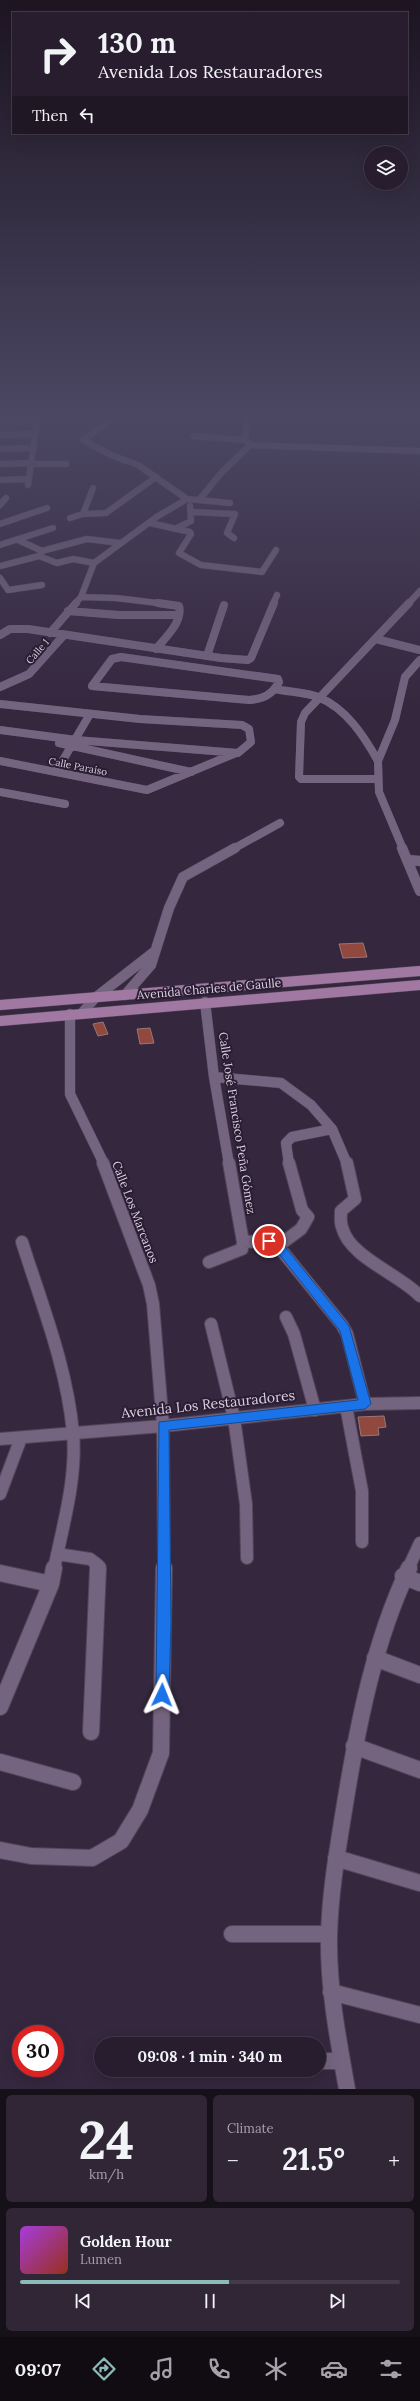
<!DOCTYPE html>
<meta charset="utf-8">
<style>
:root{--surface:#281d2e;--page:#302636;--text:#f1f3f6;--muted:#a5a2aa;--line:#443b4a;--accent:#8bbbb9}
body{margin:0;font-family:Lora,serif;background:var(--page);color:var(--text);height:100vh;display:flex;flex-direction:column;font-size:15px;white-space:nowrap}
*{box-sizing:border-box;margin:0}
p{font-size:13px;color:var(--muted)}
.icon{flex:none;width:22px;height:22px;fill:none;stroke:currentColor;stroke-width:2;stroke-linecap:round;stroke-linejoin:round}
.map{position:relative;height:2089px;overflow:hidden}
.side{display:flex;flex-direction:column;gap:6px;padding:6px;background:#161019;flex:1}
.side>*{flex:none}
.banner{position:absolute;left:12px;top:12px;width:396px;height:122px;border-radius:0px;box-shadow:0 4px 16px #0002,0 0 0 1px var(--line);background:#281d2e;color:var(--text);overflow:hidden}
.controls{position:absolute;left:364px;top:146px;display:grid;gap:8px}
.controls a{display:grid;place-items:center;width:44px;height:44px;border-radius:50%;background:var(--surface);box-shadow:0 4px 16px #0002,0 0 0 1px var(--line);font-size:20px}
.speed{position:absolute;left:12px;top:2025px;display:flex;gap:8px;font-size:20px;font-weight:700;text-align:center}
.speed>*{display:grid;place-content:center;width:52px;height:52px;border-radius:50%;background:var(--surface);box-shadow:0 4px 16px #0002,0 0 0 1px var(--line);line-height:1}
.speed .limit{border:6px solid #d22;background:#fff;color:#111}
.pin{position:absolute;display:grid;place-items:center;width:34px;height:34px;color:#fff;margin:-17px;border:2px solid #fff;border-radius:50%;box-shadow:0 1px 4px #0007}
.me{position:absolute;width:44px;margin:-22px;rotate:2deg;stroke-linejoin:round;filter:drop-shadow(0 0 3px #0008)}
.turn{display:flex;align-items:center;gap:14px;height:84px;padding:0 20px;font-size:18px}
.turn .icon{width:52px;height:52px;stroke-width:2.5}
.turn b{display:block;font-size:28px;line-height:34px}
.then{display:flex;align-items:center;height:38px;padding:0 20px;background:#0003;gap:8px;font-size:15px}
.big{font-size:30px;font-weight:700;line-height:1.1}
.side .card{flex:1;display:flex;flex-direction:column;justify-content:center;gap:6px;min-width:0;padding:0 14px;border-radius:6px;background:var(--page)}
.side .dial{align-items:center;gap:0}
.dial b{font-size:52px;line-height:1}
.song{display:flex;align-items:center;gap:12px}
.cover{width:48px;height:48px;border-radius:6px;background:linear-gradient(135deg,hsl(280 70% 55%),hsl(10 70% 35%))}
.played{height:4px;border-radius:2px;background:linear-gradient(90deg,var(--accent) 55%,var(--line) 55%)}
.keys{display:flex;justify-content:space-around;direction:ltr}
.heat{display:flex;justify-content:space-between;align-items:center;font-size:22px;direction:ltr}
.side .tiles{flex:1;display:grid;gap:6px;grid-template-columns:1fr 1fr}
.card:last-child{grid-column:span 2}
.trip{position:absolute;left:94px;top:2037px;width:232px;height:40px;border-radius:20px;background:var(--surface);box-shadow:0 4px 16px #0002,0 0 0 1px var(--line);font-weight:700;line-height:40px;text-align:center}
.dock{display:flex;height:64px;justify-content:space-around;align-items:center;background:#100c12;color:var(--muted)}
.dock .icon{width:28px;height:28px}
.dock .current{color:var(--accent)}
.dock b{font-size:18px;color:var(--text)}
.map>svg:first-child{display:block}
.building{fill:#90483f;stroke:#9b7772}
.lines{fill:none;stroke-linecap:round;stroke-linejoin:round}
.minor-far4-casing{stroke:#524559;stroke-width:7}
.minor-far3-casing{stroke:#524559;stroke-width:8}
.minor-far2-casing{stroke:#524559;stroke-width:11}
.minor-far1-casing{stroke:#524559;stroke-width:14}
.minor-casing{stroke:#524559;stroke-width:18}
.major-casing{stroke:#524559;stroke-width:11}
.minor-far4{stroke:#74647f;stroke-width:6}
.minor-far3{stroke:#74647f;stroke-width:8}
.minor-far2{stroke:#74647f;stroke-width:10}
.minor-far1{stroke:#74647f;stroke-width:12}
.minor{stroke:#74647f;stroke-width:16}
.major{stroke:#a178a2;stroke-width:10}
.route{fill:#1a73e8;stroke:#114b97}
.labels{text-anchor:middle;stroke-width:4;stroke-linejoin:round;paint-order:stroke}
.far-street-label{font-size:10px;fill:#d9d0df;stroke:#2b1d34}
.street-label{font-size:12px;fill:#d9d0df;stroke:#2b1d34}
.near-street-label{font-size:14px;fill:#d9d0df;stroke:#2b1d34}
</style>
<div class="map">
<svg width="420" height="2089" viewBox="0 0 420 2089">
<rect width="100%" height="100%" fill="#35273e"/>
<path class="building" d="M363 943 367 957 343 958 339 944Z
M103 1022 108 1034 98 1036 93 1024Z
M150 1028 154 1043 140 1044 137 1029Z
M384 1416 386 1427 378 1428 379 1435 361 1436 358 1417Z"/>
<g class="lines">
<g class="minor-far4-casing">
<path id="minor-far4" d="M118 414 83 440 111 455 138 465 187 499 230 503
M0 420 38 419
M0 435 35 434
M194 436 246 440
M250 445 420 451
M0 449 33 448
M0 464 31 463
M31 464H66
M0 480 28 479
M28 485 38 414
M93 488 83 514 106 513 156 477
M200 499 221 473 250 445 246 440V414
M0 505 6 498
M192 512 235 514 227 533 234 538
M70 518 83 514
M150 523 190 532 191 534 179 553 201 565 262 572 276 550
M0 524 47 508
M177 528 191 521 190 506
M18 540 42 551
M0 545 53 528
M39 556 57 563 73 559 94 563
M0 566 39 556 42 551 87 539 120 543
M0 578 8 590 42 585
M81 597 116 598 166 604
M75 604 81 597 94 563 158 516 187 499
M273 604 277 595
M408 604 420 591"/>
</g>
<g class="minor-far3-casing">
<path id="minor-far3" d="M68 611 119 615H179
M50 633 76 603
M0 635 10 629H28L221 658 248 660 251 658 274 603
M376 639 420 650
M156 649C165 638 183 622 179 606L158 603
M207 656 224 605
M121 657 278 679 279 682C272 695 263 699 249 700L92 686 112 659Z
M0 687 29 674 64 635
M275 689C289 692 304 692 318 697 346 708 364 736 378 761
M0 704 140 719 242 725 249 729 251 742 238 753 76 740 0 730
M59 743 191 772
M0 761 147 790 236 753
M56 772 90 714
M378 779H301L299 777 301 722 305 713 409 603
M0 792 65 804
M233 849 280 823
M403 849 379 792 378 761 395 720 405 677 420 660"/>
</g>
<g class="minor-far2-casing">
<path id="minor-far2" d="M402 848 420 891
M409 860 420 861
M125 995 151 965 169 908 183 877 235 848
M205 1002 214 1077 229 1164
M82 1013 95 998 154 952
M70 1014V1094L104 1164
M214 1077 281 1083 311 1105 332 1129 347 1164
M289 1164 286 1143 292 1137 332 1129"/>
</g>
<g class="minor-far1-casing">
<path id="minor-far1" d="M103 1163 149 1285 153 1304 163 1426 164 1569
M229 1163 243 1242 269 1241 278 1246 342 1325 347 1334 365 1404
M347 1163 355 1199 341 1211C341 1216 340 1222 342 1227 349 1257 399 1274 420 1296
M22 1242C42 1305 67 1367 73 1433 77 1478 63 1525 54 1569
M278 1246 301 1229 308 1217 302 1210 289 1163
M209 1262 242 1249 243 1242
M286 1317 294 1334 315 1410
M211 1324 234 1418 246 1504 247 1558
M346 1406 362 1491V1542
M0 1439 163 1426 365 1404 420 1403
M0 1494 21 1438
M57 1554 90 1559 98 1565V1569
M408 1569 420 1543"/>
</g>
<g class="minor-casing">
<path id="minor" d="M0 1573 51 1584
M403 1576 420 1583
M375 1658 420 1675
M0 1707 51 1584 54 1568
M91 1732 98 1568
M354 1746 420 1770
M0 1762 73 1782
M0 1850 31 1856 92 1858 121 1841 140 1810 161 1753 164 1568
M336 1858 420 1883
M232 1934H329
M331 1992 420 2015
M319 2061H342
M347 2089C338 2039 328 1987 329 1936 330 1892 338 1847 345 1804 358 1724 374 1642 409 1568"/>
</g>
<g class="major-casing">
<path id="major" d="M0 1005 420 971
M0 1021 420 985"/>
</g>
<use href="#minor-far4" class="minor-far4"/>
<use href="#minor-far3" class="minor-far3"/>
<use href="#minor-far2" class="minor-far2"/>
<use href="#minor-far1" class="minor-far1"/>
<use href="#minor" class="minor"/>
<use href="#major" class="major"/>
</g>
<linearGradient id="sky" x2="0" y2="1"><stop stop-color="#1d1522"/><stop offset="0.59" stop-color="#4b4763"/><stop offset="1" stop-color="#4b4763" stop-opacity="0"/></linearGradient>
<rect width="420" height="706" fill="url(#sky)"/>
<path class="route" d="M269 1237 282 1243 349 1326 371 1404 365 1409 169 1430 171 1622 169 1695 167 1700 162 1702 158 1700 156 1695 159 1422 358 1400 340 1331 275 1249 264 1241Z"/>
<g class="labels">
<g class="far-street-label">
<text transform="translate(37 651) rotate(-49)" y="4">Calle 1</text>
<text transform="translate(78 766) rotate(11)" y="4">Calle Paraíso</text>
</g>
<g class="street-label">
<text transform="translate(209 989) rotate(-5)" y="4">Avenida Charles de Gaulle</text>
<text transform="translate(237 1123) rotate(81)" y="4">Calle José Francisco Peña Gómez</text>
<text transform="translate(135 1212) rotate(69)" y="4">Calle Los Marcanos</text>
</g>
<g class="near-street-label">
<text transform="translate(208 1404) rotate(-6)" y="5">Avenida Los Restauradores</text>
</g>
</g>
</svg>
<div class="controls">
<a><svg class="icon" aria-label="layers" viewBox="0 0 24 24"><path d="M12 4l9 5-9 5-9-5zM3 14l9 5 9-5"/></svg></a>
</div>
<div class="speed"><div class="limit">30</div></div>
<div class="pin" style="left:269px;top:1241px;background:#d93025"><svg class="icon" aria-label="arrive" viewBox="0 0 24 24"><path d="M6 21V4h12l-3 4 3 4H6"/></svg></div>
<svg class="me" style="left:162px;top:1695px" viewBox="-20 -20 40 40"><path d="M0-17L14 15 0 8-14 15z" fill="#1a73e8" stroke="#fff" stroke-width="4"/></svg>
<div class="trip">09:08 · 1 min · 340 m</div>
<div class="banner">
<div class="turn"><svg class="icon" aria-label="right" viewBox="0 0 24 24"><path d="M7 20v-9h11M14 6l5 5-5 5"/></svg><div><b>130 m</b>Avenida Los Restauradores</div></div>
<div class="then">Then<svg class="icon" aria-label="left" viewBox="0 0 24 24"><path d="M17 20v-9H6M10 6l-5 5 5 5"/></svg></div>
</div>
</div>
<section class="side">
<div class="tiles">
<div class="card dial"><b>24</b><p>km/h</p></div>
<div class="card"><p>Climate</p>
<div class="heat"><a>−</a><b class="big">21.5°</b><a>+</a></div>
</div>
<div class="card">
<div class="song"><i class="cover"></i><div><b>Golden Hour</b><p>Lumen</p></div></div>
<div class="played"></div>
<div class="keys"><svg class="icon" aria-label="previous" viewBox="0 0 24 24"><path d="M18 5L8 12l10 7zM5 5v14"/></svg><svg class="icon" aria-label="pause" viewBox="0 0 24 24"><path d="M8 5v14M16 5v14"/></svg><svg class="icon" aria-label="next" viewBox="0 0 24 24"><path d="M6 5l10 7-10 7zM19 5v14"/></svg></div>
</div>
</div>
</section>
<nav class="dock">
<b>09:07</b>
<svg class="icon current" aria-label="directions" viewBox="0 0 24 24"><path d="M12 3l9 9-9 9-9-9zM9 14v-3h6M13 9l2 2-2 2"/></svg>
<svg class="icon" aria-label="music" viewBox="0 0 24 24"><path d="M9 18V5l10-2v13"/><circle cx="6" cy="18" r="3"/><circle cx="16" cy="16" r="3"/></svg>
<svg class="icon" aria-label="phone" viewBox="0 0 24 24"><path d="M5 4h4l2 5-3 2q2 4 5 5l2-3 5 2v4C11 20 4 13 5 4z"/></svg>
<svg class="icon" aria-label="climate" viewBox="0 0 24 24"><path d="M12 3v18M4 7l16 10M4 17L20 7"/></svg>
<svg class="icon" aria-label="car" viewBox="0 0 24 24"><path d="M5 17H2v-5l4-1 3-4h7l3 4 3 1v5h-3M9 17h6M6 11h13"/><circle cx="7" cy="17" r="2"/><circle cx="17" cy="17" r="2"/></svg>
<svg class="icon" aria-label="filters" viewBox="0 0 24 24"><path d="M4 7h16M4 17h16"/><circle cx="9" cy="7" r="2"/><circle cx="15" cy="17" r="2"/></svg>
</nav>
